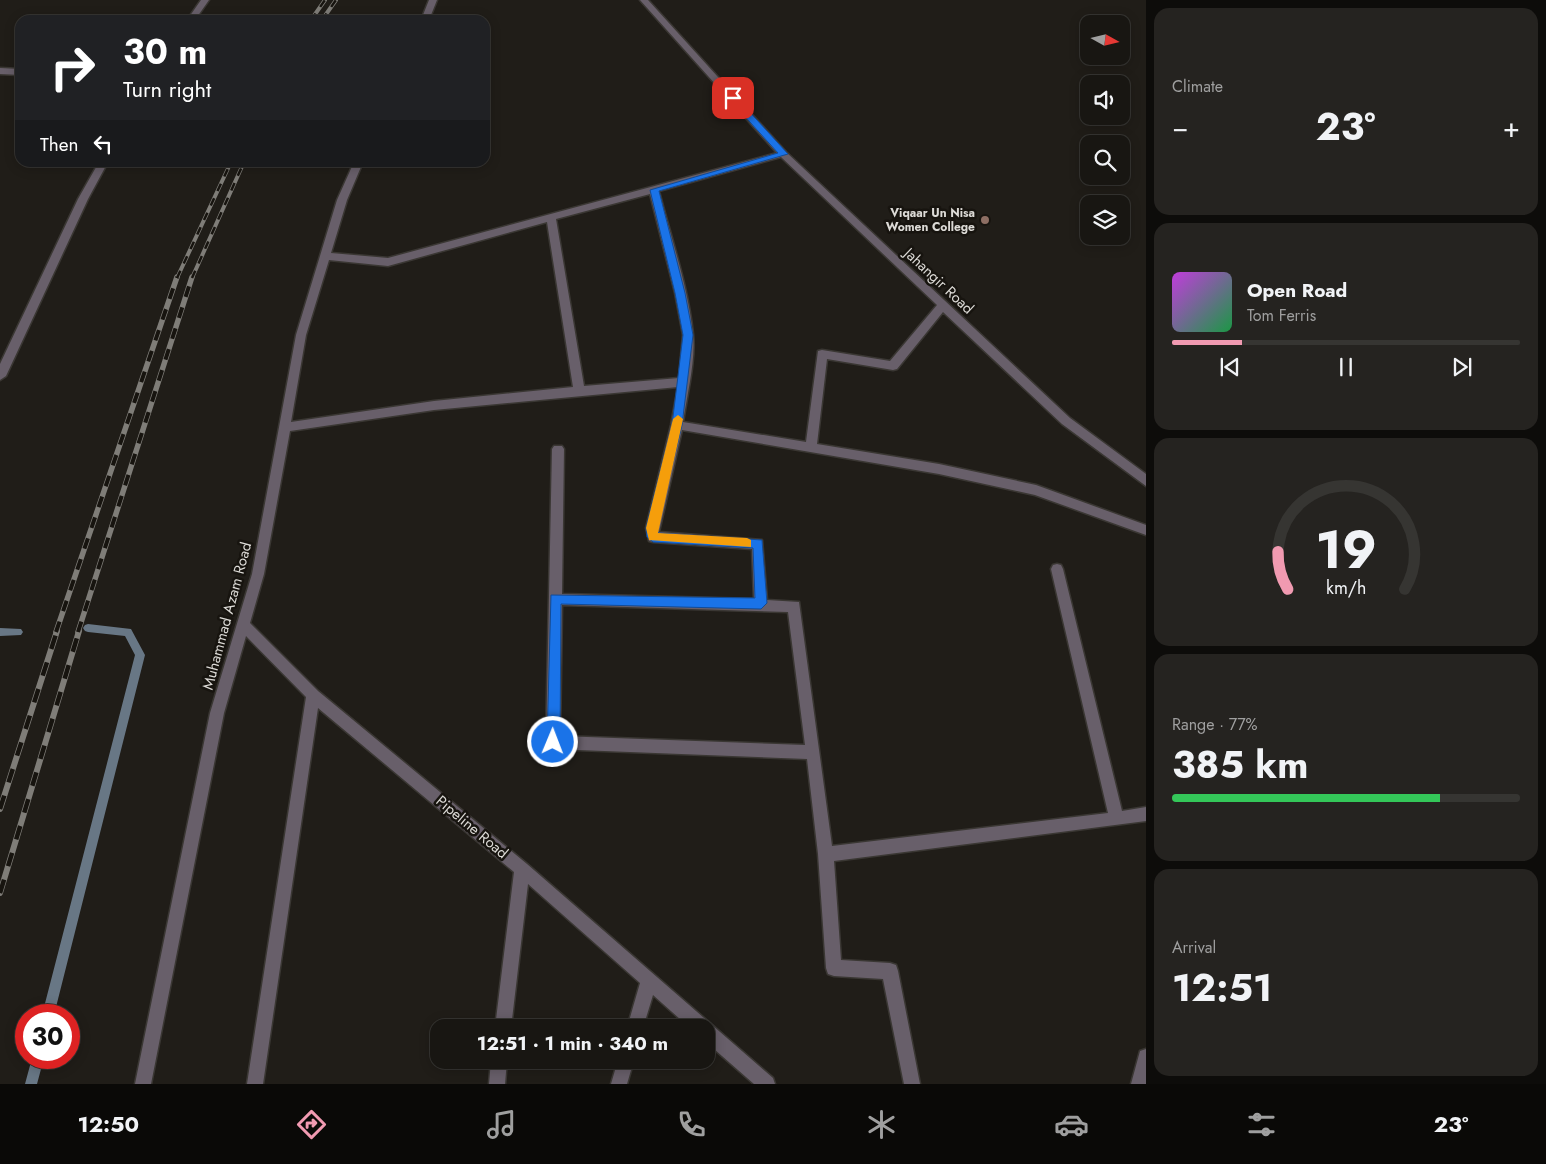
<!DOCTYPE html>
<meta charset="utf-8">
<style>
:root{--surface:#181612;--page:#252320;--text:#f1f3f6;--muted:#9f9f9f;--line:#363532;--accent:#f19ab1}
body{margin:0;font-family:Jost,sans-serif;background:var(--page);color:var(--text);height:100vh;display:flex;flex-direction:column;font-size:19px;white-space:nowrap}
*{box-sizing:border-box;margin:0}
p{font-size:16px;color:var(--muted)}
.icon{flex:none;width:28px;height:28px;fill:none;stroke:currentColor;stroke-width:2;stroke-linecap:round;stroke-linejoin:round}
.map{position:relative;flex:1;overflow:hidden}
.sheet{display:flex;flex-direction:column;gap:8px;padding:8px;background:#0d0c0a;width:400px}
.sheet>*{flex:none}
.banner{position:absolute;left:15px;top:15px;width:475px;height:152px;border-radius:15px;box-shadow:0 2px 12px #0003,0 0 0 1px var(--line);background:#202124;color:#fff;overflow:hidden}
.needle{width:32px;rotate:98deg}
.buttons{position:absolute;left:1080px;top:15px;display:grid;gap:10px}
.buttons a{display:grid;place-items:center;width:50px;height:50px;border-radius:10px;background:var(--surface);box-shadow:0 2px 12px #0003,0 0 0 1px var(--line);font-size:25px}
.speed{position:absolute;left:15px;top:1004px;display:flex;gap:10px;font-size:25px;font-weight:700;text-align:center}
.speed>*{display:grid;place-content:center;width:65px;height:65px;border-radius:50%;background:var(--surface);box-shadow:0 2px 12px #0003,0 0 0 1px var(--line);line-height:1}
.speed .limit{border:8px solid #d22;background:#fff;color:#111}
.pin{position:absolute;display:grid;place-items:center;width:42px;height:42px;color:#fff;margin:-21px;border-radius:10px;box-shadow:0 2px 8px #0006}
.me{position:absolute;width:55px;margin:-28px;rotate:1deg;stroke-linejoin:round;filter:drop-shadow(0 0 4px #0008)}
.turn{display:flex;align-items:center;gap:18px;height:105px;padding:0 25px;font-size:22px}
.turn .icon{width:65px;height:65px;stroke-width:2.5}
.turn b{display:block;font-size:35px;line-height:42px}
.then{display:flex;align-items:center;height:48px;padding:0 25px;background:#0003;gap:10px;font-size:19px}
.big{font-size:38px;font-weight:700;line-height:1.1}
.sheet .tile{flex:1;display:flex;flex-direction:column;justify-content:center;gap:8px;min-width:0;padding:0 18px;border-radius:15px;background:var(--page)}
.sheet .dial{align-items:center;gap:0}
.dial svg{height:130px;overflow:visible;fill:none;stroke:var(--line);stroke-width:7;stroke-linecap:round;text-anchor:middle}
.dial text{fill:var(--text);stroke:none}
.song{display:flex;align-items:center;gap:15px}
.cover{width:60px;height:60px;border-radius:8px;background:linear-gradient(135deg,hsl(290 70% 55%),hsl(140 70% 35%))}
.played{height:5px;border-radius:2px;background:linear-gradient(90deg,var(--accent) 20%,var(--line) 20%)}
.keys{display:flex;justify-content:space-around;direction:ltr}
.heat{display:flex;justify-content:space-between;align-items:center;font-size:28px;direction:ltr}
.charge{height:8px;border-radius:4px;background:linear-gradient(90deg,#34c759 77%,var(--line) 0)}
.trip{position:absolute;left:430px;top:1019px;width:285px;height:50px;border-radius:15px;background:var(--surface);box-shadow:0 2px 12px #0003,0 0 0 1px var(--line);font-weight:700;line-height:50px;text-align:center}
.tabs{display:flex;height:80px;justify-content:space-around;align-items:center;background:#0a0907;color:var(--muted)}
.tabs .icon{width:35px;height:35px}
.tabs .selected{color:var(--accent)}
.tabs b{font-size:22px;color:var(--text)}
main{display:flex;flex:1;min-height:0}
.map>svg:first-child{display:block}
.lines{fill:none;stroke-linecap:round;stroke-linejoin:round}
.stream{fill:#687785;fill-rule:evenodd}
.minor-casing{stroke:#3a3733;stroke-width:3}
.minor{fill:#685f6a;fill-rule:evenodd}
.rail-far2-casing{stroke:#7f7d78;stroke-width:4}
.rail-far1-casing{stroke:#7f7d78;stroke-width:5.5}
.rail-casing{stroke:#7f7d78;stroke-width:6}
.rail-far2{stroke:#17140f;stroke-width:2.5;stroke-dasharray:8;stroke-linecap:butt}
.rail-far1{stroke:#17140f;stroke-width:4;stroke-dasharray:11;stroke-linecap:butt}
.rail{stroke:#17140f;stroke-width:4.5;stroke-dasharray:14;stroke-linecap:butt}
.route{fill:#1a73e8;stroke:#114b97}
.slow{fill:#f59e0b}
.education-dot{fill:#8d6e63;stroke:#17140f;stroke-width:2}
.labels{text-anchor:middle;stroke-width:5;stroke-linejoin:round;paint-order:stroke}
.far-poi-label{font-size:12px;font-weight:bold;fill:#dcdad6;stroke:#17140f;text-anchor:end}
.street-label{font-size:15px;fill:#dcdad6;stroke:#17140f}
</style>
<main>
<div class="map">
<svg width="1146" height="1084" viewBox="0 0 1146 1084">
<rect width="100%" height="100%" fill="#201d18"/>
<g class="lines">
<path class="stream" d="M88 624 131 629 145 655 54 1015H42L135 655 125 636 88 632 85 631 83 628 85 625Z
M0 628 21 629 23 632 21 635 0 636Z
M32 1058H44L37 1084H25Z"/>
<g class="minor-casing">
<path id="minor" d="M201 0H209L195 20H187Z
M429 0H437L429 20H421Z
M640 0H648L786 152 1070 418 1146 474V486L1062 424 943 312 897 369 893 370 827 359 817 444 939 464 1036 485 1146 525V535L1035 495 939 474 682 430 659 532 762 540 767 600 799 602 832 846 1108 813 1051 569 1053 565 1057 564 1061 565 1063 569 1122 811 1146 807V821L834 861 841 960 890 963 896 965 898 971 920 1084H904L883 979 834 976 828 974 826 968 818 854 807 759 553 749 548 747 546 742 552 449 554 446H562L564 449 562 594 754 599 752 549 653 542 649 541 646 528 671 425 678 387 434 410 290 431 264 574 250 623 318 691 527 864 773 1078 775 1084H754L706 1042V1028H690L653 995 643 1028H627L640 983 528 884 511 1028H495L514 872 318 708 263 1084H247L306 697 246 636 224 713 151 1084H135L210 713 252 574 296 335 337 200 354 162H363L347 200 331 253 388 258 777 153ZM781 157 937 305 890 361 822 350 818 351 806 442 683 422C687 396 696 359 693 334 688 286 671 238 659 191ZM650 194 675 293 683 335 679 378 584 386 556 219ZM547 222 573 387 434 401 291 422 306 335 329 260 388 266ZM562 605 788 612 805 745 560 736Z
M0 68 20 69V75L0 74Z
M99 162H108L88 199 6 376 0 380V364L78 199Z
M1146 1049V1084H1131L1140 1051Z
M491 1060H507L505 1084H489Z
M618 1060H634L627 1084H611Z"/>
</g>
<use href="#minor" class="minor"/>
<g class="rail-far2-casing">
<path id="rail-far2" d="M311 20 325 0
M322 20 336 0
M177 278 231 162
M192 278 244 162"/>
</g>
<g class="rail-far1-casing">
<path id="rail-far1" d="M56 632 177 277
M78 632 192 277"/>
</g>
<g class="rail-casing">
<path id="rail" d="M0 809 57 631
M0 893 79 631"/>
</g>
<use href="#rail-far2" class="rail-far2"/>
<use href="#rail-far1" class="rail-far1"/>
<use href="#rail" class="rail"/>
</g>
<path class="route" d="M730 97H736L788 154 659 191 685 293 693 335 682 425 657 528 658 533 762 540 767 603 761 609 561 604 560 742 558 746 553 748 549 746 547 742 551 595 755 598 753 548 653 542 647 537 646 528 672 425 683 335 675 293 650 190 778 153 730 100Z"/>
<path class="slow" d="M678 415 683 419 658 533 747 538 751 540V547L649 540 646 528 673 419Z"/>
<circle class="education-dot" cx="985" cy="220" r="5"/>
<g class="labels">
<g class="far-poi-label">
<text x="975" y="217">Viqaar Un Nisa<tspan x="975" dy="14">Women College</tspan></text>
</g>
<g class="street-label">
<text transform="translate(939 281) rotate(43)" y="5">Jahangir Road</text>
<text transform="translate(227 616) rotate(-75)" y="5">Muhammad Azam Road</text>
<text transform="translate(472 827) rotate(40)" y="5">Pipeline Road</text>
</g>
</g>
</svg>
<div class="buttons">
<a><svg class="needle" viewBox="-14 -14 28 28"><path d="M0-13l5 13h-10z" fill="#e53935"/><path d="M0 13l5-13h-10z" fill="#9f9f9f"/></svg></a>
<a><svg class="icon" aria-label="sound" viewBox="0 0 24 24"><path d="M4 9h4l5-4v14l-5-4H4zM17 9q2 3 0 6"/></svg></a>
<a><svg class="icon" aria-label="search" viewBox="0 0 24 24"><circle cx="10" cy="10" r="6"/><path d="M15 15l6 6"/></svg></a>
<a><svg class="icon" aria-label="layers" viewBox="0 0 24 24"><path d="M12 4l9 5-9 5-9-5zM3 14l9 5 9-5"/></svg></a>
</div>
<div class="speed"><div class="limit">30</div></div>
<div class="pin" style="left:733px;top:98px;background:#d93025"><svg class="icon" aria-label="arrive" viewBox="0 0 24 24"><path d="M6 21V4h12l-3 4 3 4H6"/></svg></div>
<svg class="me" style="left:553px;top:742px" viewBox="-20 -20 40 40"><circle r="17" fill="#1a73e8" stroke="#fff" stroke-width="3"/><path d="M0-11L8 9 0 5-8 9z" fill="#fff"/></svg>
<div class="trip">12:51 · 1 min · 340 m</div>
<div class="banner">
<div class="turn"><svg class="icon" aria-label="right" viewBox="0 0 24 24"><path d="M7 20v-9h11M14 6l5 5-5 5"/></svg><div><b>30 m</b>Turn right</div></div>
<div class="then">Then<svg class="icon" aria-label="left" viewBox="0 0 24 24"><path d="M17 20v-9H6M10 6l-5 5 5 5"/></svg></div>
</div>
</div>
<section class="sheet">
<div class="tile"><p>Climate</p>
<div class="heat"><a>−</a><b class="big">23°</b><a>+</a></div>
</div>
<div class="tile">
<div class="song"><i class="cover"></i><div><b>Open Road</b><p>Tom Ferris</p></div></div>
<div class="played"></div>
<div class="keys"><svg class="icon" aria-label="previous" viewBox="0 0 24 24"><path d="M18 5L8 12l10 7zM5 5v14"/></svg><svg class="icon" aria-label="pause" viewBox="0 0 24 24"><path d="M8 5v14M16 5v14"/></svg><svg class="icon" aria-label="next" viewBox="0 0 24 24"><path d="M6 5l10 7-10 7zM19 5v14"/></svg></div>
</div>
<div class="tile dial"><svg viewBox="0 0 100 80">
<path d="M14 69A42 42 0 1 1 86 69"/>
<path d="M14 69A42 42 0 0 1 8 46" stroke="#f19ab1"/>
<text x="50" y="56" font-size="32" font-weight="700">19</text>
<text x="50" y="72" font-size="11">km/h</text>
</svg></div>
<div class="tile"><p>Range · 77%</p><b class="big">385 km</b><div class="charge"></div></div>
<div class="tile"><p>Arrival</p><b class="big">12:51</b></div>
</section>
</main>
<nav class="tabs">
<b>12:50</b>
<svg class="icon selected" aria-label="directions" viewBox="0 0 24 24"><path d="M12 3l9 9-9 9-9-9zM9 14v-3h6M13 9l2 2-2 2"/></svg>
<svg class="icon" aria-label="music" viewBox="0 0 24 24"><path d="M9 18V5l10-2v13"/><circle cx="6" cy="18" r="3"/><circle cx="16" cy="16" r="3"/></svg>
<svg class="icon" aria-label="phone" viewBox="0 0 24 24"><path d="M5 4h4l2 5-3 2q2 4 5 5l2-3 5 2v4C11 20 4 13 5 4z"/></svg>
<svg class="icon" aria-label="climate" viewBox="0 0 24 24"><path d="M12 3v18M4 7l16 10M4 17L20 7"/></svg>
<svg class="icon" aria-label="car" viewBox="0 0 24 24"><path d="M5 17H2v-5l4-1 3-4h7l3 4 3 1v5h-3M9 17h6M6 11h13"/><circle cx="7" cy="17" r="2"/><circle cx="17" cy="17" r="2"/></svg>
<svg class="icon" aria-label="filters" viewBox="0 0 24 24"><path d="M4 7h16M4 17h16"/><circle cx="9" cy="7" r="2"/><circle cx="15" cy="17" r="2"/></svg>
<b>23°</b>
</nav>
